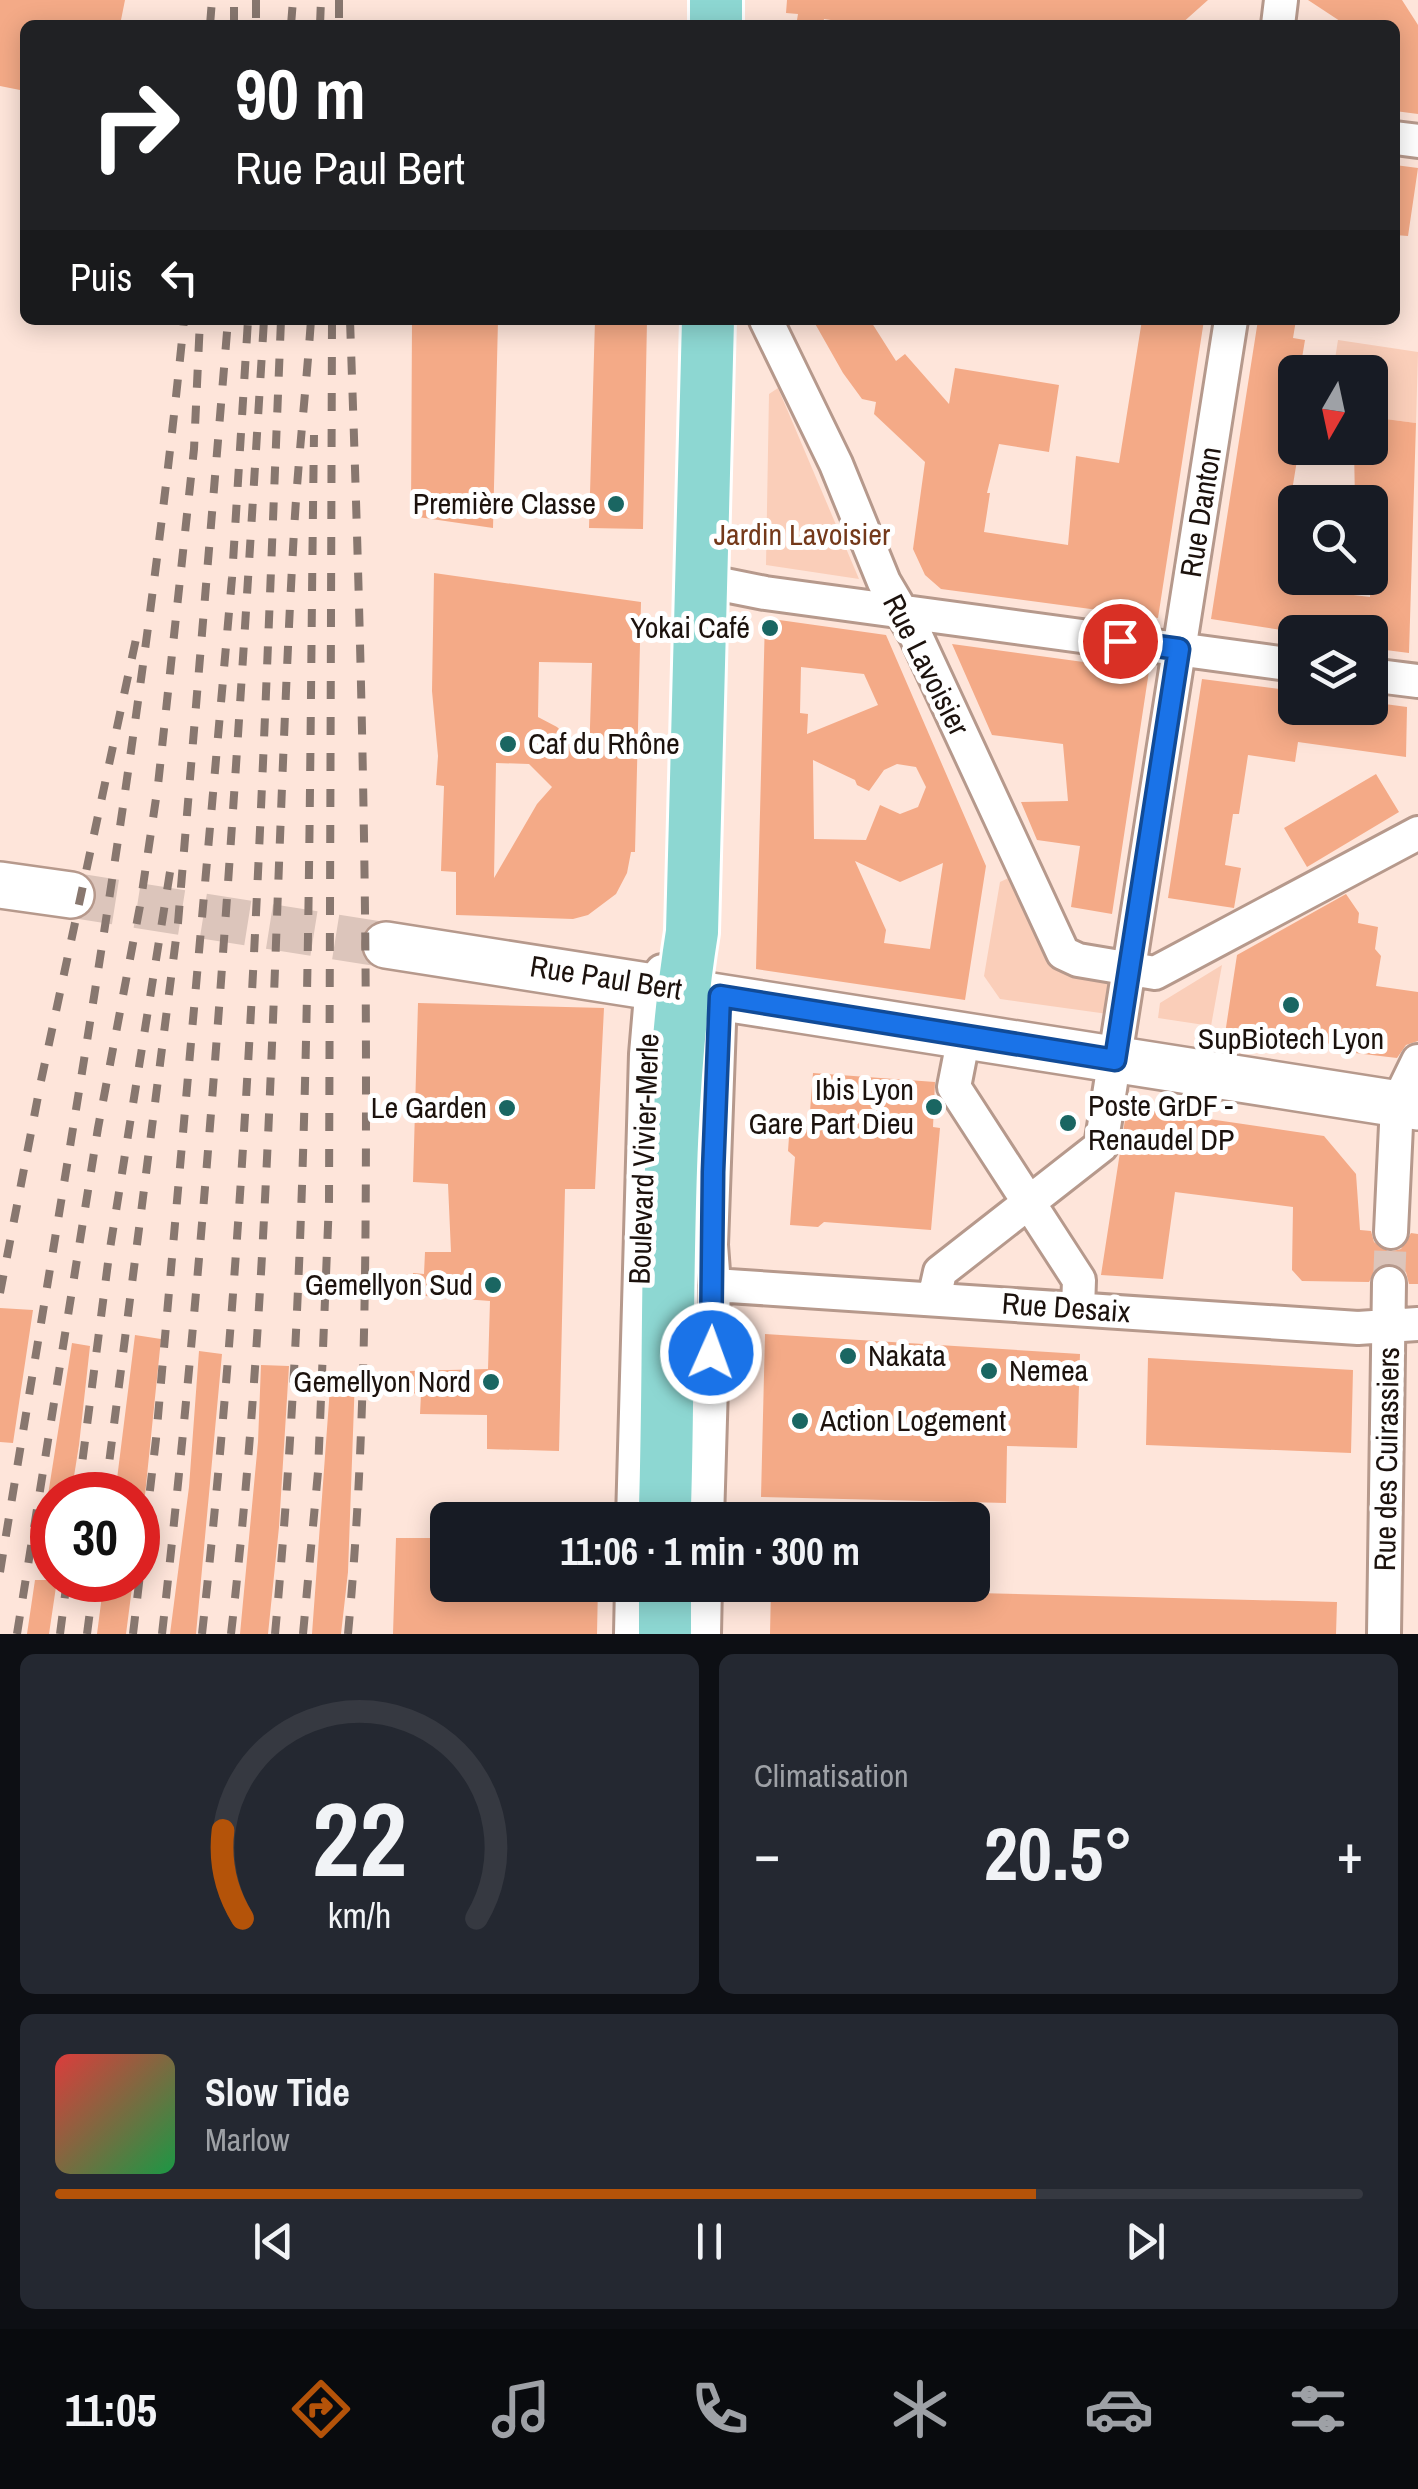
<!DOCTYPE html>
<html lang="fr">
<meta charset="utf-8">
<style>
:root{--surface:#171b24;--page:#242831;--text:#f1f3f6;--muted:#9ea1a6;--line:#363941;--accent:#b45309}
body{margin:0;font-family:"Archivo Narrow",sans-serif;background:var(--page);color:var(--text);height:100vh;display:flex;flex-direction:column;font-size:38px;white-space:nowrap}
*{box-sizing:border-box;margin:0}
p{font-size:32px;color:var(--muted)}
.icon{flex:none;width:55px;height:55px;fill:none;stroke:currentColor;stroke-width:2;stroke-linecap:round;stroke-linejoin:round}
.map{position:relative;height:1634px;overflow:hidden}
.sheet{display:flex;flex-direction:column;gap:20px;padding:20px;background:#0d0f14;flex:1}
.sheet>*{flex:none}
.banner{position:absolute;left:20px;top:20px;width:1380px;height:305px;border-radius:15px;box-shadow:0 5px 25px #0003;background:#202124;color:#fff;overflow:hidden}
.needle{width:65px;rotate:189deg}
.fabs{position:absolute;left:1278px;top:355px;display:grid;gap:20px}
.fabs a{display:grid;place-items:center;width:110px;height:110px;border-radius:15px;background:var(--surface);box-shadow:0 5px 25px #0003;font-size:50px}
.speed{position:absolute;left:30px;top:1472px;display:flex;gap:20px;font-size:50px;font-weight:700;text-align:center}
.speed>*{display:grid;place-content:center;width:130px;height:130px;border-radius:50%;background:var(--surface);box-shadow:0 5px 25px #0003;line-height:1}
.speed .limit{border:15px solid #d22;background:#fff;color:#111}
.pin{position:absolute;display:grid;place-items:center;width:85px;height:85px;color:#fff;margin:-42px;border:5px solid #fff;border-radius:50%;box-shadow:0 2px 10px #0007}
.me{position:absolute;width:110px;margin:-55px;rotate:2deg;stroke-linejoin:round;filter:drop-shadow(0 0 8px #0008)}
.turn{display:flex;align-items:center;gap:35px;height:210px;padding:0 50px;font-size:45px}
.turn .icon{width:130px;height:130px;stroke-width:2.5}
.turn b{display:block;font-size:70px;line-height:85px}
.then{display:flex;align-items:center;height:95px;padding:0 50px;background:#0003;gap:20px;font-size:38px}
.big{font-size:75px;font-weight:700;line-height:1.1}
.sheet .card{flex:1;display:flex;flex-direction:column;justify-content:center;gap:15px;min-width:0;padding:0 35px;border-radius:15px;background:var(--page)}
.sheet .dial{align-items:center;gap:0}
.dial svg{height:260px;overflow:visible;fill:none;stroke:var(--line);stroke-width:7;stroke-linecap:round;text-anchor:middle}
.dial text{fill:var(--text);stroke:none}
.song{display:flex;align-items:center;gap:30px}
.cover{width:120px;height:120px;border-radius:15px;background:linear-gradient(135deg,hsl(0 70% 55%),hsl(140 70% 35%))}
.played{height:10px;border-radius:5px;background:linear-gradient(90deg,var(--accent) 75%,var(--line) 75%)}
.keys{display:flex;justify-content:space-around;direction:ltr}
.heat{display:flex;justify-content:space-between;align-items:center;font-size:55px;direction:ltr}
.sheet .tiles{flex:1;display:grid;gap:20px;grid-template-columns:1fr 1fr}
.card:last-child{grid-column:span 2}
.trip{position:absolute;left:430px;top:1502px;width:560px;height:100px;border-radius:15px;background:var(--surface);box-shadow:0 5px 25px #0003;font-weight:700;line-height:100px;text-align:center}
.tabs{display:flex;height:160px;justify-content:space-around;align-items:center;background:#090b0e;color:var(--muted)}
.tabs .icon{width:70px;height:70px}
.tabs .selected{color:var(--accent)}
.tabs b{font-size:45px;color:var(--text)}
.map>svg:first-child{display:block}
.green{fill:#faceb9}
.building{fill:#f4aa87;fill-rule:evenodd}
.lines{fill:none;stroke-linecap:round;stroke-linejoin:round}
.street-tunnel{stroke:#dcc5bb;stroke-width:32;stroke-dasharray:32 16;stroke-linecap:butt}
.secondary-tunnel{stroke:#dcc5bb;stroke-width:45;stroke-dasharray:45 22;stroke-linecap:butt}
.street-casing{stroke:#b6998c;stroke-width:38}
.secondary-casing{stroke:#b6998c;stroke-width:50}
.primary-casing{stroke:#fff;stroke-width:58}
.street{stroke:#fff;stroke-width:32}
.secondary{stroke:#fff;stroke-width:45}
.primary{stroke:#8dd7d2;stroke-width:52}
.rail{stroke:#88776f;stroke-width:8;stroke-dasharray:18 18;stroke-linecap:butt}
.route-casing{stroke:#114b97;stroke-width:25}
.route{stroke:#1a73e8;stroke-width:18}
.poi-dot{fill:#1a6662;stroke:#fff;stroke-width:4}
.labels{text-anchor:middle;stroke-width:10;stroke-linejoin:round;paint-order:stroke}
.poi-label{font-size:30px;fill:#1c120d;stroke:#fff;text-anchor:end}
.street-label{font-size:30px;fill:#1c120d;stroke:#fff}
.park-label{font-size:30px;fill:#74391a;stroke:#fff}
</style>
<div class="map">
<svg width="1418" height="1634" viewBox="0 0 1418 1634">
<rect width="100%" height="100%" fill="#fee5da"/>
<path class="green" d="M1338 340 1418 352 1416 423 1370 417V372H1333Z
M778 388 859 579 766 565 769 394Z
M1019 873 1061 959 1121 972 1115 1015 1000 999 984 976 1000 882Z
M1222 965 1211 1026 1158 1018 1160 1003Z"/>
<path class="building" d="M0 0H125L120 25H25V91L0 86Z
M787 0H1208L1180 25H865L824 19 823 24 797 20 798 14 786 13Z
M1308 0H1402L1418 25V114L1395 111V25H1346Z
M1395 165 1418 168 1408 236 1395 235Z
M412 320H498L493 528 411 516Z
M595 320H647L643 529 589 528Z
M813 320H870L896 361 905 354 949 404 955 368 1059 385 1049 452 999 444 987 493H990L984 532 1068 545 1076 456 1119 463 1142 320H1204L1158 618 941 589 925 575 913 549 925 462 874 414 876 402 862 399 843 373Z
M1258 320H1296L1293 338 1305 340 1301 364 1295 363V448H1299L1290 503 1295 504V578H1323L1321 591 1370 597V502H1355L1354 448H1370V417L1416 423 1409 653 1370 648V632H1295L1211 619Z
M434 573 641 602 635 852H631L627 873 616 894 588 915 573 919 456 915V872L441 871 444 786 436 785 438 756 432 691ZM539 662 592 663 589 758 557 727 538 717ZM496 763 529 764 552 787 537 804 494 878Z
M765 618 886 635 986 866 965 1000 756 969ZM801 667 864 674 878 705 807 734 808 714 800 713ZM813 760 855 780 857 785 869 791 884 770 897 764 916 767 926 787 918 807 900 814 880 805 866 840 814 839ZM855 861 900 882 943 863 930 949 884 943 886 930Z
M952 644 1149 671 1112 914 1071 907 1080 846 1037 840 1021 802 1068 801 1063 744 992 735Z
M1202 679 1295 691V708H1370V702L1407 707 1406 757 1298 742 1295 762 1248 755 1239 814H1233L1225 865 1241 868 1234 908 1168 898Z
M1376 774 1399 812 1307 867 1284 828Z
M1346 894 1359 913 1358 923 1378 927 1375 949 1381 956 1376 986 1418 992V1041L1406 1045 1397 1058 1355 1053 1330 1045 1323 1038 1311 1047 1225 1034 1237 955Z
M418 1003 604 1008 595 1189H565L559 1451 487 1449V1415L420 1414 421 1394 409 1393 410 1371 488 1369 490 1301 412 1295 413 1273 424 1274 425 1252H451L448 1184 413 1182Z
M813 1073 935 1082 933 1127 940 1128 931 1230 824 1222 818 1227 790 1225 795 1157 788 1151 790 1123 809 1124Z
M1127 1107 1324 1136 1356 1174 1360 1230 1371 1231 1374 1242 1389 1252 1401 1249 1411 1233 1418 1234V1284H1409L1406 1272 1390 1263 1378 1266 1369 1282 1302 1281 1292 1270 1293 1207 1175 1192 1163 1279 1101 1275Z
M0 1308 33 1310 13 1443 0 1442Z
M765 1334 1080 1354 1077 1448 1007 1446 1006 1503 761 1497Z
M135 1335 161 1339 145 1495H115Z
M72 1343 90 1346 79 1445 71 1495H48Z
M199 1351 222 1354 196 1634H170L189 1487Z
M1148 1358 1353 1370 1351 1453 1146 1445Z
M261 1365 289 1366 279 1527 268 1634H240L258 1442Z
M331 1374 355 1377 348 1572 341 1634H312Z
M396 1538H448V1585H598L597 1634H393Z
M35 1580H57L49 1634H27Z
M104 1580H133L126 1634H97Z
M771 1588 1337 1602 1336 1634H770Z"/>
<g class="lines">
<path class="street-tunnel" d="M1389 1283 1391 1232"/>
<path class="secondary-tunnel" d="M71 895 386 945"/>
<g class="street-casing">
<path id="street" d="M1278 25 1281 0
M1395 138 1418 141
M766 320 836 464 884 582 916 636 1063 953 1078 960 1155 973 1418 833
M700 580 765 593 1295 665
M1370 675 1418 681
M964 1036 954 1087 1079 1280 1078 1309
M1391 1232 1397 1104 1418 1061
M714 1285 1358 1328 1418 1324
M934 1299 940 1272 1101 1146 1231 320
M633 1520 646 1054 652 984 662 971
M707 1520 714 1285 711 1245 720 996
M631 1634 632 1585
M704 1634 705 1585
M1384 1634 1389 1283"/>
</g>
<g class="secondary-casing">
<path id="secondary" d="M0 885 71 895
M386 945 1418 1107"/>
</g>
<g class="primary-casing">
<path id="primary" d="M716 0V25
M665 1507C671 1316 662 1121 692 932L708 320
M665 1585V1634"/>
</g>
<use href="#street" class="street"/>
<use href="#secondary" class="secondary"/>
<use href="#primary" class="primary"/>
<path class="rail" d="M256 0V25
M339 0V25
M210 25 212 0
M234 25V0
M291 25 293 0
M320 25 321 0
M0 1293 41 1081 136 639
M78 1495 109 1255 170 872
M105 1495 178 923 228 320
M0 1572C68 1155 142 740 184 320
M17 1634 98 1128 140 906 158 785 194 449 200 320
M60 1634 67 1580
M87 1634 94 1580
M133 1634 156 1439 232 578 248 320
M162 1634C211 1197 237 759 264 320
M202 1634C250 1198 263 758 281 320
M231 1634C273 1268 273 899 294 531 298 461 306 390 311 320
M275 1634C312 1236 308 835 314 435
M303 1634 318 1472 329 1201 332 320
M348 1634C365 1451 366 1267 366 1083 366 828 359 574 350 320"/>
</g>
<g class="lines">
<g class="route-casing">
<path id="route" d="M711 1353 713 1172 720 996 1115 1060 1179 649 1120 641"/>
</g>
<use href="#route" class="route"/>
</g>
<g class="poi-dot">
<circle cx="616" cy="504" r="10"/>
<circle cx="770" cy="628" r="10"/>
<circle cx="508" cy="744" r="10"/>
<circle cx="1291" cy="1005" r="10"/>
<circle cx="934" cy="1107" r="10"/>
<circle cx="507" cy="1108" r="10"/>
<circle cx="1068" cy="1123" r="10"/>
<circle cx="493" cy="1285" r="10"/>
<circle cx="848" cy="1356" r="10"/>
<circle cx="989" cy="1371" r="10"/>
<circle cx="491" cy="1382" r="10"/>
<circle cx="800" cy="1421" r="10"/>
</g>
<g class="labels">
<g class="poi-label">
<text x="596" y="514">Première Classe</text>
<text x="750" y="638">Yokai Café</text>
<text x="528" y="754" text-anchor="start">Caf du Rhône</text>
<text x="1291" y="1049" text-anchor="middle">SupBiotech Lyon</text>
<text x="914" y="1100">Ibis Lyon<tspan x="914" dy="34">Gare Part Dieu</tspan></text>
<text x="1088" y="1116" text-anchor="start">Poste GrDF -<tspan x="1088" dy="34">Renaudel DP</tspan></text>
<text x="487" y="1118">Le Garden</text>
<text x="473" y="1295">Gemellyon Sud</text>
<text x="868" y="1366" text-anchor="start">Nakata</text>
<text x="1009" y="1381" text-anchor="start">Nemea</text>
<text x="471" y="1392">Gemellyon Nord</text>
<text x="820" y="1431" text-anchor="start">Action Logement</text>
</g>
<g class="street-label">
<text transform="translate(1201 512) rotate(-81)" y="10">Rue Danton</text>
<text transform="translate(926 665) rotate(63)" y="10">Rue Lavoisier</text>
<text transform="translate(606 978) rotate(9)" y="10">Rue Paul Bert</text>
<text transform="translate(644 1159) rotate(-88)" y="10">Boulevard Vivier-Merle</text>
<text transform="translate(1066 1308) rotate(4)" y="10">Rue Desaix</text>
<text transform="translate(1387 1459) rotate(-89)" y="10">Rue des Cuirassiers</text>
</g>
<g class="park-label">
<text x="802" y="545">Jardin Lavoisier</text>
</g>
</g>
</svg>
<div class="fabs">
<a><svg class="needle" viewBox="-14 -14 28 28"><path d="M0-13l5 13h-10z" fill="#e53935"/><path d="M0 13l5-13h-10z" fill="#9ea1a6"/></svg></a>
<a><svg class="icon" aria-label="search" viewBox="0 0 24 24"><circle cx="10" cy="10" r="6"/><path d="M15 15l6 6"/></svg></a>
<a><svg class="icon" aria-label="layers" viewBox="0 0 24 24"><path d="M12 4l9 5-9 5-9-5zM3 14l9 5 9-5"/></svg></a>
</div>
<div class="speed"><div class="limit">30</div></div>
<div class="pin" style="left:1120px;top:641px;background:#d93025"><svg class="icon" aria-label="arrive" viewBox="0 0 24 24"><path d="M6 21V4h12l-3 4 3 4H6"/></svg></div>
<svg class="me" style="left:711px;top:1353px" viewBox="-20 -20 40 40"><circle r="17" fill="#1a73e8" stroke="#fff" stroke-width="3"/><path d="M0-11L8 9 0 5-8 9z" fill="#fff"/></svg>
<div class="trip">11:06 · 1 min · 300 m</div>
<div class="banner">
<div class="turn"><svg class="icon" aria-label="right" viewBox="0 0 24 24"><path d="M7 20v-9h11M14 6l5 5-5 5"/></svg><div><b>90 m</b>Rue Paul Bert</div></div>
<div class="then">Puis<svg class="icon" aria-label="left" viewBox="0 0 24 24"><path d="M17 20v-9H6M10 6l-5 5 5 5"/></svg></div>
</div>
</div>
<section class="sheet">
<div class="tiles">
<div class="card dial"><svg viewBox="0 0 100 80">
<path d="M14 69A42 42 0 1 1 86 69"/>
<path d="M14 69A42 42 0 0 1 8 42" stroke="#b45309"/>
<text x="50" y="56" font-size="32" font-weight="700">22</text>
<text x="50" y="72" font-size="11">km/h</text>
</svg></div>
<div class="card"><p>Climatisation</p>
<div class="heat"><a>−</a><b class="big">20.5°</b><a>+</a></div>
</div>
<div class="card">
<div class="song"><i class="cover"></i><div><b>Slow Tide</b><p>Marlow</p></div></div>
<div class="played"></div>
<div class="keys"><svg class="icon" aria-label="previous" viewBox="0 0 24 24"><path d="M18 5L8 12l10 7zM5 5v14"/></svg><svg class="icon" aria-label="pause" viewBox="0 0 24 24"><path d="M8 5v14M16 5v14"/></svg><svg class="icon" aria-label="next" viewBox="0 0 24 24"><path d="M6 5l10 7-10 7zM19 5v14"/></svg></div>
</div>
</div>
</section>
<nav class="tabs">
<b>11:05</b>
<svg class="icon selected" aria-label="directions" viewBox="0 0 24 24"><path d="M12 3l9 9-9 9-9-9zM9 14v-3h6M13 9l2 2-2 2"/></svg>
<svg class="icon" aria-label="music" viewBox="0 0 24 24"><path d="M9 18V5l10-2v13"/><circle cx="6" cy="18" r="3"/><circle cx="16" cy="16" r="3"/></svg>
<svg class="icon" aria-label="phone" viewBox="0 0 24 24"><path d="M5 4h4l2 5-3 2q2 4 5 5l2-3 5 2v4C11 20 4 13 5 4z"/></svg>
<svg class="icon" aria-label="climate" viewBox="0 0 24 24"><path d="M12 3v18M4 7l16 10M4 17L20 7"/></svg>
<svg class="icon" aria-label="car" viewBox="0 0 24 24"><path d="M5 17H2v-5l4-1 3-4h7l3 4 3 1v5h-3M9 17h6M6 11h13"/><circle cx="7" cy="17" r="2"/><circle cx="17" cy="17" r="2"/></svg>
<svg class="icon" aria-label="filters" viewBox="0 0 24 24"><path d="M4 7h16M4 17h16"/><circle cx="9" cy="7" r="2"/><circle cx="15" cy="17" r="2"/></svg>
</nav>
